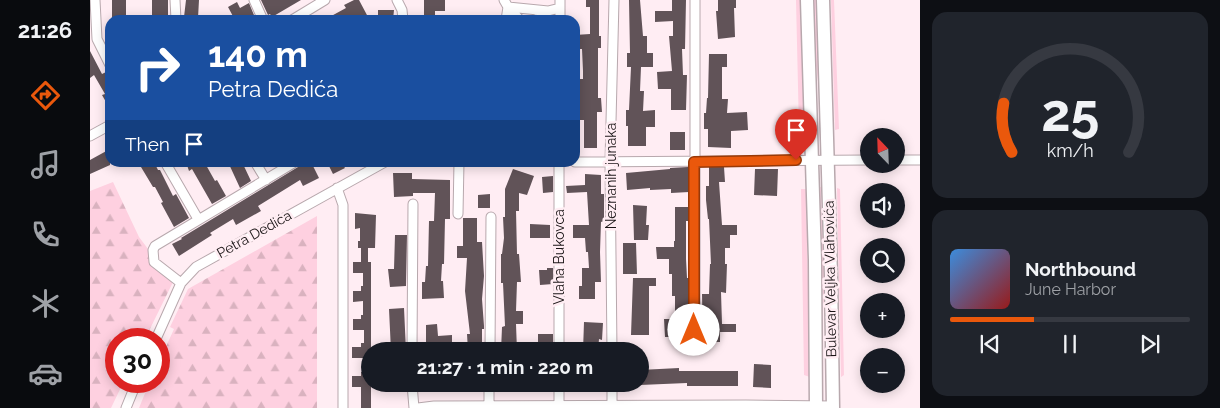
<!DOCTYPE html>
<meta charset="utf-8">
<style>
:root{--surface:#171b24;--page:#20242c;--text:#f1f3f6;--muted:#9ea1a6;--line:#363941;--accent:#ea580c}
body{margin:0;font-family:Raleway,sans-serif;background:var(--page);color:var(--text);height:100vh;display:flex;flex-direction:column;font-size:19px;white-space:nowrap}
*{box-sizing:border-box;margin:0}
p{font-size:16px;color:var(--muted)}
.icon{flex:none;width:28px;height:28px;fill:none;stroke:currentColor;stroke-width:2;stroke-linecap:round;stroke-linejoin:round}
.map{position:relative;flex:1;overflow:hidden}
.side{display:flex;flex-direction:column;gap:12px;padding:12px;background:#0d0f14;width:300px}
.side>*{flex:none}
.hud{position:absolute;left:15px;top:15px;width:475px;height:152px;border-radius:15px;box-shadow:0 2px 12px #0003;background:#1a4fa0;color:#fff;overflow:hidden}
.needle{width:32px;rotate:337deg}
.fabs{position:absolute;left:770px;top:128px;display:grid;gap:10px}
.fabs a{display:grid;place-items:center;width:45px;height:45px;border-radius:50%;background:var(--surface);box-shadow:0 2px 12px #0003;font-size:25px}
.speed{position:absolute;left:15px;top:328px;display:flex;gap:10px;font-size:25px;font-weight:700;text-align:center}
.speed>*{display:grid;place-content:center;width:65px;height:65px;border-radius:50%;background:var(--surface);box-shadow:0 2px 12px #0003;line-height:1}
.speed .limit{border:8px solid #d22;background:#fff;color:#111}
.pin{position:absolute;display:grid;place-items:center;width:42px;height:42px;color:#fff;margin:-51px -21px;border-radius:50% 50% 50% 0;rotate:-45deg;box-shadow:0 0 5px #0007}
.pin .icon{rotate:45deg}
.me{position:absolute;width:55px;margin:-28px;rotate:0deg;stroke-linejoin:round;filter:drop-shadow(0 0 4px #0008)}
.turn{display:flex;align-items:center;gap:18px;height:105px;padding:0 20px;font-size:22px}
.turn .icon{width:65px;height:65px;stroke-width:2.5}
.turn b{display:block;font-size:35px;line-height:42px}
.then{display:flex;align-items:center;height:48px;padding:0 20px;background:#0003;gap:10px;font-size:19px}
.side .widget{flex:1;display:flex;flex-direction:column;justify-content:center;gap:8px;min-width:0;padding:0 18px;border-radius:15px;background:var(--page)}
.side .dial{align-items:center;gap:0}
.dial svg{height:130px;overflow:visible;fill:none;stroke:var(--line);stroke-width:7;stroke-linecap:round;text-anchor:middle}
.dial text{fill:var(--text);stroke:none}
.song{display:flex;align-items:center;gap:15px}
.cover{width:60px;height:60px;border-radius:8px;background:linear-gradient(135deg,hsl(210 70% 55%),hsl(0 70% 35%))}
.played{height:5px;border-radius:2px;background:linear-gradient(90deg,var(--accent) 35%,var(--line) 35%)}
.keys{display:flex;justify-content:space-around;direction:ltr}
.trip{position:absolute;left:271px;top:342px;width:288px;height:50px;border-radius:25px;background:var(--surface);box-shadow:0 2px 12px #0003;font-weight:700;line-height:50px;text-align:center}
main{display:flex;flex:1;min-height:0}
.tab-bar{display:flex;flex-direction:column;width:90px;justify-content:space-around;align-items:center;background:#090b0e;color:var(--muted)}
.tab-bar .icon{width:35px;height:35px}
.tab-bar .active{color:var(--accent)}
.tab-bar b{font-size:22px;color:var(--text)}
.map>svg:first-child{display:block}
.green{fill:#fed0e0}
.forest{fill:url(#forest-firs)}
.building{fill:#615358}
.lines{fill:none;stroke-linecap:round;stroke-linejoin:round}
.minor-casing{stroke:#b8a8ad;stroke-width:11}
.secondary-casing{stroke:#b8a8ad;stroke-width:15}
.minor{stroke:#fff;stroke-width:9}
.secondary{stroke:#fff;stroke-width:12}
.route-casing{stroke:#983908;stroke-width:12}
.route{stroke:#ea580c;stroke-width:9}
.labels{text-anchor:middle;stroke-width:5;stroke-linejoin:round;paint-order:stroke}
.street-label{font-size:14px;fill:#191415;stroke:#ffedf3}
</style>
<main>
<nav class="tab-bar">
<b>21:26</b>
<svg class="icon active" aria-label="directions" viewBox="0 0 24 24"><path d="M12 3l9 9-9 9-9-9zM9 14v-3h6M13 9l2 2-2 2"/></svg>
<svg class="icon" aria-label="music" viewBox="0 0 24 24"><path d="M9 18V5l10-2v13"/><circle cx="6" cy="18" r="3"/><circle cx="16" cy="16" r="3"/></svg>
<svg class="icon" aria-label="phone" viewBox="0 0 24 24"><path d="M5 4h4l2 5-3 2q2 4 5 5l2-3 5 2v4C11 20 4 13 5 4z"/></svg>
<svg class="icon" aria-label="climate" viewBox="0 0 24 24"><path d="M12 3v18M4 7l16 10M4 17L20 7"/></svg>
<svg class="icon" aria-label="car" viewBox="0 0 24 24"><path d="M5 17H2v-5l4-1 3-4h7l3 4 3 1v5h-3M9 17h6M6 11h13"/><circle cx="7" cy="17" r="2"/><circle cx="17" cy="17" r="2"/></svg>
</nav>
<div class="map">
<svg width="830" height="408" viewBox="0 0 830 408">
<defs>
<pattern id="forest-firs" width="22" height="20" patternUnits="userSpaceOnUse" patternTransform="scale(1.25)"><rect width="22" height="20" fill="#fed0e0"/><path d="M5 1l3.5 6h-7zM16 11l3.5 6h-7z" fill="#d9b2bf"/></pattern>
</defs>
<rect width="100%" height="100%" fill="#ffedf3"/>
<path class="green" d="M706 0H710L715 131 709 130Z
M723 0H726L728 10 730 97 725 57Z
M741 0H744L749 129 745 130Z
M729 187H731L732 231 736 255V335L733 297Z
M747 188 750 189 754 375 751 377Z
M711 189H716L720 377 714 375Z"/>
<path class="forest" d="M23 182 49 237 83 282 55 339H26V381H34L21 408H0V191Z
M227 216V408H49L60 381H69V362L84 329 80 327 98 289Z"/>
<path class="building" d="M22 0H36V17H31V20H22Z
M62 0H78V20H62Z
M96 0H109L108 18 94 17Z
M171 0H211L182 17 180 14 178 15Z
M264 0H269L278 17 273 20H234L256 8 254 5Z
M334 0H355V11H345V20H334Z
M496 0H509V36H511V48H508V98H511L512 112H507V148H494V120H485V79H493V71L492 49H485V35L500 34V7H496Z
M539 0H550L553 36H557V53H563V67H551L550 91H554L553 111 565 110V127H556V146H538V126H536V110H539L541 67H537V53H540Z
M582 0H596L595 49H592L593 75H597L596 110H581V89H568L567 72 582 71 579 36H583V21L565 22V11H582Z
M628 0H646V8H644L645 37 628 39 626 11H628Z
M147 2 150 8 159 3 166 20H145L138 7Z
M288 10H304L303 20H288Z
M0 51 12 74 18 71 20 74V109L12 95 15 94 4 75 0 78Z
M619 54H637V67H632V99H638L637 113 657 112 658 130 641 131V148L618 147V129H614V113H616L617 98H618Z
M580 132H595V150H580Z
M20 149V165L0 174V160Z
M48 162H64L68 170H70L83 196 86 194 99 218 84 227 71 203 73 202 65 187H63Z
M96 162H118L113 165V167L116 165 125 181 127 180 136 196 122 204 102 169 99 171Z
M138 162H152L161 181 150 188Z
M211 162H221L229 178 213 186 210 180 168 206 171 211 146 225 143 219 120 233 122 235 89 256 82 244 92 239 91 238 208 167Z
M237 162H251L255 168 243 174Z
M598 167 599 192 581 193V189L560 190V188L537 190 536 173 580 169V168Z
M619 167H634L635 182H629L632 225H647V235H640V248H635V264H637L636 293 631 292 632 324H646V332H630V342H613L612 294H619L620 264H621L619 219H618L616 200V186H619Z
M423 169 444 176 437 195 429 193V211H426L427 254H429L431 282H427L426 311H433V324H426L427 351H411L412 327 415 326 413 283H411V254H412L414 238 413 217H415V189Z
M665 169H688L687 196 664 195Z
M303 173H322V179L360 180V219H355L354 264H352L351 281H353L354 298 332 299V282H335L336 266H338L339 221H344L345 193H323V196L304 197Z
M495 174 511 175V194H514V221L511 222 510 252 511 282H505V299H489V286H492V268H499L498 252H496L495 238H483V225H499L497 192 477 193 476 186 495 185Z
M463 176V192L453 193 452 177Z
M400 194V208H388V195Z
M543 205 557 206 556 225H559L558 240H544Z
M585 207H599L598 221H596V259L597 278H598L599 314H585V296H582V274H579V259H567L566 247H584V241H585Z
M265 213 286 215 285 248H278V262H281V408H271V387H262V376H271V372H274L273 358H262V347H271V343H274V330H263V319H271V315H273V301L263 302V291H271V286H273V273H263V262H271V248H268V241H270V228L265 229Z
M373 218H387V242H392L394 276 392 299 394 326V329H392V351H378L377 334H380L375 291 377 258H367V246H373Z
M440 224 460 225V238H440Z
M305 235H317L316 286 300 287 298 269H304Z
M533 243H546L547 274H533Z
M457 268H463V284L450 285 449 270H457Z
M543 278H566V286H559V335H541Z
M314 308 316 351H301L299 309Z
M574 319H589L590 337H575Z
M494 322 513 323 512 340 509 339 508 351H493Z
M347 324 348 336 362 335V351H336V325Z
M448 334H463V351H448Z
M664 364 681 365V388L663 387Z
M589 368V371H648V386H597V383L550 385V370Z
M443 384H463V391H444Z"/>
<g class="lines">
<g class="minor-casing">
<path id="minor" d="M5 0 7 39 20 65
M85 0 86 20
M164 0 173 20
M307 0 312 10 313 20
M414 0 418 7 430 20
M202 20 235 0
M416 20 418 7 458 11
M445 20 458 11 470 8
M470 20V0
M0 136 20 125
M806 160H830
M75 162 108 219
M165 162 176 180
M485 162 779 160
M247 188 253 205V408
M368 214 369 162
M91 283 64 262 63 250 65 246 205 162
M66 339 91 283 106 267 295 162
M605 349V0
M322 351 323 204
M400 351 401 217
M469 351V162
M522 351 520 162 524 0
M322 384 324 408
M522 384V408
M399 406V384
M469 407V384
M36 408 47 381
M328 408 344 406 656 405 743 406"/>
</g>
<g class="secondary-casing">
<path id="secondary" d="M717 0 725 260 726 408
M733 0 741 276 743 408"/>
</g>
<use href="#minor" class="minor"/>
<use href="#secondary" class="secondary"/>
</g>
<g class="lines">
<g class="route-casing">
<path id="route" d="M604 330V162L706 160"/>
</g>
<use href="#route" class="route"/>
</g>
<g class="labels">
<g class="street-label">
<text transform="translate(521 176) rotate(-90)" y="5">Neznanih junaka</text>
<text transform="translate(164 234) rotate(-29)" y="5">Petra Dedića</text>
<text transform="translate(469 257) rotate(-90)" y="5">Vlaha Bukovca</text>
<text transform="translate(740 279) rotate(-91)" y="5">Bulevar Veljka Vlahovića</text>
</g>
</g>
</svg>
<div class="fabs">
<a><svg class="needle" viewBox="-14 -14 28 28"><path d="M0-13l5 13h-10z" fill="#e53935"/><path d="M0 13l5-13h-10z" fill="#9ea1a6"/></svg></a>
<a><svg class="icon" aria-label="sound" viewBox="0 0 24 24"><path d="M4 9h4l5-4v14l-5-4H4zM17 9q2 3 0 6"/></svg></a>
<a><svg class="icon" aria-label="search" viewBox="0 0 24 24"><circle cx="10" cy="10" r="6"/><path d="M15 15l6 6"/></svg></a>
<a>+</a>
<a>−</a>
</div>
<div class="speed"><div class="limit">30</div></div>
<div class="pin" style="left:706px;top:160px;background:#d93025"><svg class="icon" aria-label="arrive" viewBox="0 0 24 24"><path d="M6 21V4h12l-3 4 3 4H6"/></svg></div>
<svg class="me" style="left:604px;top:330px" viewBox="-20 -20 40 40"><circle r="19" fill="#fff"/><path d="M0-13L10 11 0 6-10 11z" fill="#ea580c"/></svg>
<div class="trip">21:27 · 1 min · 220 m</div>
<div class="hud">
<div class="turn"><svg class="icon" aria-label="right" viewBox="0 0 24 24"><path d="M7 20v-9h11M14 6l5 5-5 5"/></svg><div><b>140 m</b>Petra Dedića</div></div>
<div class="then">Then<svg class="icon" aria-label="arrive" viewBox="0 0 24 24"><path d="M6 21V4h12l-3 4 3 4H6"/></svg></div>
</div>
</div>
<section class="side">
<div class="widget dial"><svg viewBox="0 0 100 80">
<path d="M14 69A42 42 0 1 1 86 69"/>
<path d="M14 69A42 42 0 0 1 9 39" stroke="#ea580c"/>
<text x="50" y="56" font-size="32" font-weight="700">25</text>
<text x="50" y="72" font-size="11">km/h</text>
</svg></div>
<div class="widget">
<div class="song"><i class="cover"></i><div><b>Northbound</b><p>June Harbor</p></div></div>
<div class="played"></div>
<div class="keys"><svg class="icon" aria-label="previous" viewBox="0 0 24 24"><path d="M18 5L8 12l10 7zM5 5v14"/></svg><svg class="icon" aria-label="pause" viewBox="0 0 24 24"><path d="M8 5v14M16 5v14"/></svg><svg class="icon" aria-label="next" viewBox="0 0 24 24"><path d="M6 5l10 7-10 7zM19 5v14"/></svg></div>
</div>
</section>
</main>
